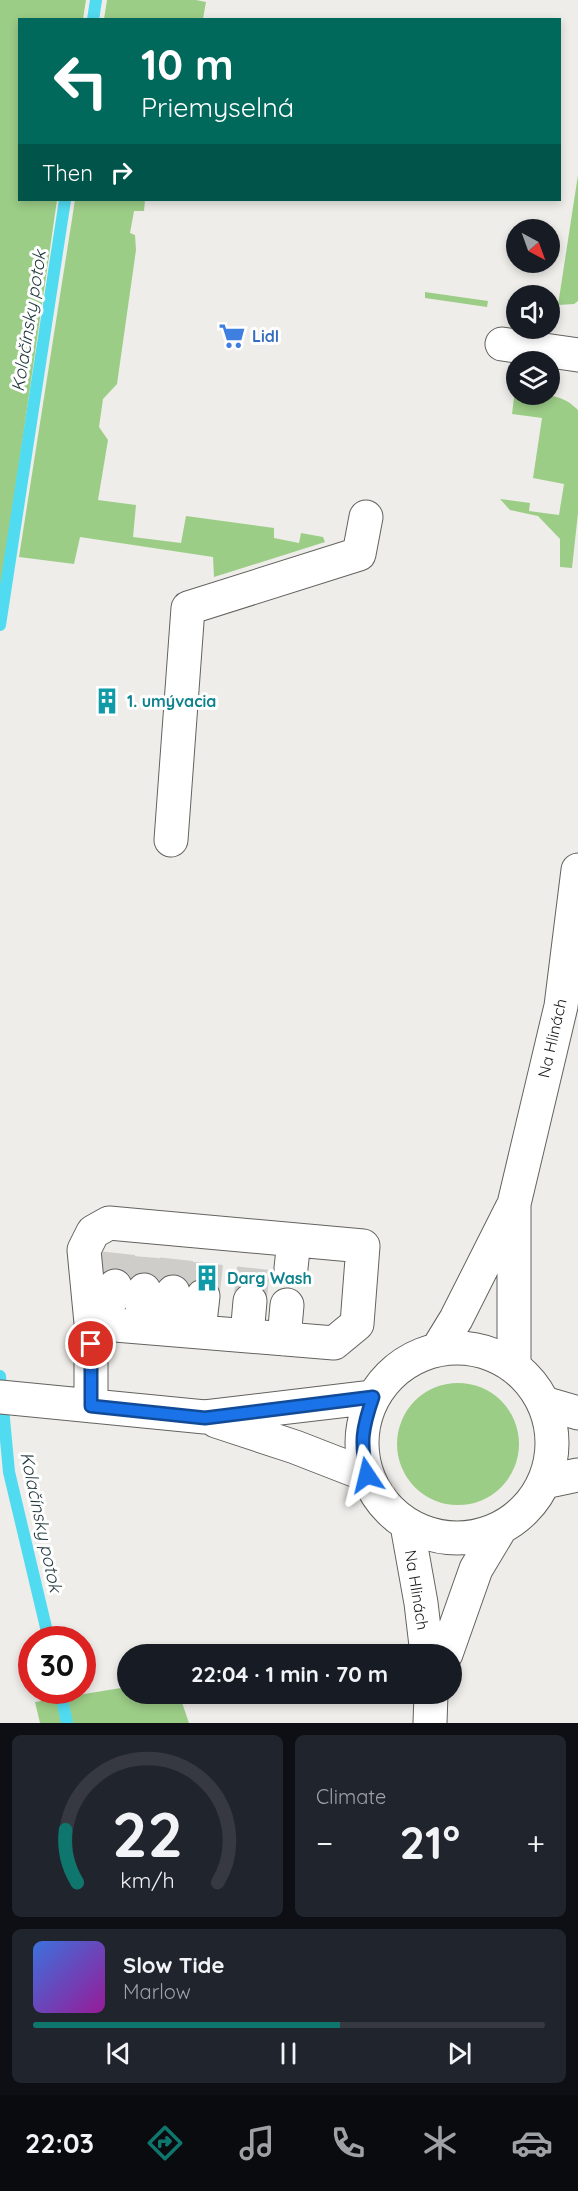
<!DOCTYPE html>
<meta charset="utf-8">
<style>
:root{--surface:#171b24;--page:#20242c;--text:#f1f3f6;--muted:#9ea1a6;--line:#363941;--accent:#0f766e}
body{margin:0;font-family:Quicksand,sans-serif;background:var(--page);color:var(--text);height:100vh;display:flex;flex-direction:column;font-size:22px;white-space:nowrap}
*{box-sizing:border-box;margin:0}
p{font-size:20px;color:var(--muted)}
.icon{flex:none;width:33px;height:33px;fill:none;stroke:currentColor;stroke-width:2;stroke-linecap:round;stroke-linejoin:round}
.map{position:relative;height:1723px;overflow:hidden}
.sheet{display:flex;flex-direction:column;gap:12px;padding:12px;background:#0d0f14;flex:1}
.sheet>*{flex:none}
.top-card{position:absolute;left:18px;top:18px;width:543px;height:183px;border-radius:0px;box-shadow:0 3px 9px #0003;background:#00695c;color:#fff;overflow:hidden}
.needle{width:39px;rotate:139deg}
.fabs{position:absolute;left:506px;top:219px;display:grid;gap:12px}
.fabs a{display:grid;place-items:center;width:54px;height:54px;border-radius:50%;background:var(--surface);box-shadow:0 3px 9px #0003;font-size:30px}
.speed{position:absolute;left:18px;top:1626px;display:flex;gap:12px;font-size:30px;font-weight:700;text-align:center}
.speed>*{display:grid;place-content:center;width:78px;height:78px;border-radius:50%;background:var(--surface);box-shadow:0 3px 9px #0003;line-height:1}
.speed .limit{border:9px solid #d22;background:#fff;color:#111}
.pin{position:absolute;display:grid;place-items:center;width:51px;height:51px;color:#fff;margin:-26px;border:3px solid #fff;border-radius:50%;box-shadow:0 2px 6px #0007}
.me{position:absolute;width:66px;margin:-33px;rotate:350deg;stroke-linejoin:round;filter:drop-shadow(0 0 4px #0008)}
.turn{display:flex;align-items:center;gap:21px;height:126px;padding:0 24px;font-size:27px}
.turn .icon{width:78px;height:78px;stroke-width:2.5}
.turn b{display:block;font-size:42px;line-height:51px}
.then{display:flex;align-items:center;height:57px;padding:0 24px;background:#0003;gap:12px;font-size:22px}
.big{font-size:45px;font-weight:800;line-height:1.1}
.sheet .widget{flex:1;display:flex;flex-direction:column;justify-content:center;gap:9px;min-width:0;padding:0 21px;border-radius:9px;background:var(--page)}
.sheet .dial{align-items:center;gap:0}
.dial svg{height:156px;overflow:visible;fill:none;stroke:var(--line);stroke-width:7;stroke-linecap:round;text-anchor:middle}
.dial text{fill:var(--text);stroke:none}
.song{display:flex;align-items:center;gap:18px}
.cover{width:72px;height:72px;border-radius:9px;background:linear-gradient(135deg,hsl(220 70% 55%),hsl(300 70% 35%))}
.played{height:6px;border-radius:3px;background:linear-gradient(90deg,var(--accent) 60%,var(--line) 60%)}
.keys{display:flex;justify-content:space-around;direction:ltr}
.heat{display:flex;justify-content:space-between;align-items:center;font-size:33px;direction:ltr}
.sheet .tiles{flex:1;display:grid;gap:12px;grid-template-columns:1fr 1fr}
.widget:last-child{grid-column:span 2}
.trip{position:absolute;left:117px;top:1644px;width:345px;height:60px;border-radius:30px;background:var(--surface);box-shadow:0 3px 9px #0003;font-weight:800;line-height:60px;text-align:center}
.tabs{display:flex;height:96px;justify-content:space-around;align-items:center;background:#090b0e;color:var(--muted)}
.tabs .icon{width:42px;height:42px}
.tabs .selected{color:var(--accent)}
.tabs b{font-size:27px;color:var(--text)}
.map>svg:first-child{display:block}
.green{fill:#9ccd87}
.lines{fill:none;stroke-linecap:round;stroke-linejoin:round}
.stream{stroke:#51dbf0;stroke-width:12}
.minor-tunnel{stroke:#cecdc9;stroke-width:33;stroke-dasharray:33 16;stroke-linecap:butt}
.minor-casing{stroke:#63625f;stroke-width:35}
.minor{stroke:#fff;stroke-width:33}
.route-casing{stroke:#114b97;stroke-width:15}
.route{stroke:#1a73e8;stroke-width:10}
.labels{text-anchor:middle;stroke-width:6;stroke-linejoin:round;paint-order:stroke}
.shop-label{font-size:16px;font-weight:bold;fill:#366cbe;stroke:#fff;text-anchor:start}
.culture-label{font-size:16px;font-weight:bold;fill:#0d838f;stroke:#fff;text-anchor:start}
.street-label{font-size:16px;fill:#171715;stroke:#fff}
.water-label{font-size:18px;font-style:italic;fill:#1e363a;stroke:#fff}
</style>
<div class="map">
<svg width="578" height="1723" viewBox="0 0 578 1723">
<rect width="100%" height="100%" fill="#eeede9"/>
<path class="green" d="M0 0H86L83 19 20 20V200H57L0 597Z
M107 0H196L206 2 203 19H104Z
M578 175V301L574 304 558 305Z
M75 200H145L144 211H134L130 233 135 235 136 250 117 384 103 399 99 427 108 440 98 500 136 505 133 537 181 543 186 516 274 528V538L299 543 301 533 323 537 325 542 214 577 213 557 80 537 74 564 19 557Z
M425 292 488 301 487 307 425 298Z
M515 390 516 394C539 394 561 392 578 410V513L572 568 560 567V539L538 516 510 510 500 499 530 503 529 511 559 515 564 484 533 478 542 418 512 414Z
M397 1444a61 61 0 1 1 122 0a61 61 0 1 1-122 0Z
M127 1687 128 1694H179L189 1723H40L35 1702Z"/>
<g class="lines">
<path class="stream" d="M93 20 96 0
M0 625 65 200
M0 1376 9 1472 49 1640
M60 1690 67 1723"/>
<path class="minor-tunnel" d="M115 1286 119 1249
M144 1290 147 1253
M173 1292 177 1256
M203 1296 207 1259
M250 1301 254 1264"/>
<g class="minor-casing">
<path id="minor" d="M502 344 578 355
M171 840 188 608 359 554 366 517
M291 1268 294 1240
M91 1323 334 1343 357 1324 363 1246 109 1223 93 1232 84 1250 91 1323V1406
M91 1323 114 1296 115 1286
M141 1326 144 1290
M170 1329 173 1292
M199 1331 203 1296
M247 1335 250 1301
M284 1339 287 1305
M362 1443a95 95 0 1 1 190 0a95 95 0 1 1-190 0Z
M437 1350 456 1319 512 1208
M514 1367V1204L561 1006 578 870
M0 1397 205 1417 373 1397
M544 1403 578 1413
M216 1421 295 1447 367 1475
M544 1482 578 1475
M407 1525 421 1603 427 1654
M446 1654 476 1569 500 1529
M430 1723 431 1694"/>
</g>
<use href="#minor" class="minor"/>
</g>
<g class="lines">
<g class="route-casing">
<path id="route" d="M91 1344V1406L205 1418 373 1397C362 1429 360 1442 367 1475"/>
</g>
<use href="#route" class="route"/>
</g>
<defs>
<g id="supermarket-bare" transform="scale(2.07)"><path d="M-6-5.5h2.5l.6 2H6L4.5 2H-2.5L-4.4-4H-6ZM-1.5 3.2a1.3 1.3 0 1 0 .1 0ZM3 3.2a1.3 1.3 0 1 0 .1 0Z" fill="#3f7fe0" stroke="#fff" stroke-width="2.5" paint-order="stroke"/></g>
<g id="building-bare" transform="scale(2.07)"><path d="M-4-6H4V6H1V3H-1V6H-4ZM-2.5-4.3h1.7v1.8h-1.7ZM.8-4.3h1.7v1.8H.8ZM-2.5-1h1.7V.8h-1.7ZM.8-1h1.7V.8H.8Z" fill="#0f9aa8" stroke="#fff" stroke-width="2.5" paint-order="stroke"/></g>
</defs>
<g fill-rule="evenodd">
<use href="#supermarket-bare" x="232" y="336"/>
<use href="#building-bare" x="107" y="701"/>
<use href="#building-bare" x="207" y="1278"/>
</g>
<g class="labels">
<g class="shop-label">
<text x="252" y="342">Lidl</text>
</g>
<g class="culture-label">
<text x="127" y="707">1. umývacia</text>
<text x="227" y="1284">Darg Wash</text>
</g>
<g class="street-label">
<text transform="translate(552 1038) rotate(-77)" y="6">Na Hlinách</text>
<text transform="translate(417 1590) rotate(81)" y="6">Na Hlinách</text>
</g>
<g class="water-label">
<text transform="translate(29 321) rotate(-81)" y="6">Kolačínsky potok</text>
<text transform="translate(41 1522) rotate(78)" y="6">Kolačínsky potok</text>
</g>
</g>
</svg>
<div class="fabs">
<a><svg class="needle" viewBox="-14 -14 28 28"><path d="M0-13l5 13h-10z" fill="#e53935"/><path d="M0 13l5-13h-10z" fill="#9ea1a6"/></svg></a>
<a><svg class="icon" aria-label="sound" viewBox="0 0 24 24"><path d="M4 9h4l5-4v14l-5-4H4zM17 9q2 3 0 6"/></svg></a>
<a><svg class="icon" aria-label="layers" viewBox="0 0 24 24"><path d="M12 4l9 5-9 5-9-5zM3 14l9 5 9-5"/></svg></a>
</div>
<div class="speed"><div class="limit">30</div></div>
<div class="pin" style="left:91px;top:1344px;background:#d93025"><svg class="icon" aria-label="arrive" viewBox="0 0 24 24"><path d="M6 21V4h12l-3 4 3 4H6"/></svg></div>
<svg class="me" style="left:367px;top:1475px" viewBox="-20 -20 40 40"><path d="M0-17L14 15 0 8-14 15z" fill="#1a73e8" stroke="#fff" stroke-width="4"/></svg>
<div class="trip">22:04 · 1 min · 70 m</div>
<div class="top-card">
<div class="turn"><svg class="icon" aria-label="left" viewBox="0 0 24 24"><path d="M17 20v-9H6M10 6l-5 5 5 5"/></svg><div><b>10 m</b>Priemyselná</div></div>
<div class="then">Then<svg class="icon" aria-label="right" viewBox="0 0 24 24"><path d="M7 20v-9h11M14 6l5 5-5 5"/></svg></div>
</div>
</div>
<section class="sheet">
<div class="tiles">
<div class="widget dial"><svg viewBox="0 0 100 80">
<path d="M14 69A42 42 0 1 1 86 69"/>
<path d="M14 69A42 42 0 0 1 8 42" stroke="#0f766e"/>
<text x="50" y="56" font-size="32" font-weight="700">22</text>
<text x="50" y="72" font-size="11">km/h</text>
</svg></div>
<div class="widget"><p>Climate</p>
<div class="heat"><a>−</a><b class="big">21°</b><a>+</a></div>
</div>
<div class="widget">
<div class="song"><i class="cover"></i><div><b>Slow Tide</b><p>Marlow</p></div></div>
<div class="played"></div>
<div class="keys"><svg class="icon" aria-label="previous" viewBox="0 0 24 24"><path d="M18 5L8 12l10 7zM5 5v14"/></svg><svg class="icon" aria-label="pause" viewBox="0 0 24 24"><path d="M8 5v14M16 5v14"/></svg><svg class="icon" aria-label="next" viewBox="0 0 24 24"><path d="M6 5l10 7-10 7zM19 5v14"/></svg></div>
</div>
</div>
</section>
<nav class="tabs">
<b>22:03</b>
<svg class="icon selected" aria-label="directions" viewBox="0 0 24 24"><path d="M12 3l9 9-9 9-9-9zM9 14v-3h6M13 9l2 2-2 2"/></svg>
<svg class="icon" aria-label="music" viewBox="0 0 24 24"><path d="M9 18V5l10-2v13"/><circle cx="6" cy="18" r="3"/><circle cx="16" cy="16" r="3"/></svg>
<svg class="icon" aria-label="phone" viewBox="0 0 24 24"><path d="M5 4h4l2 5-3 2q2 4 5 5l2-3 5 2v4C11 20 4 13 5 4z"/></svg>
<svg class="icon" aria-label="climate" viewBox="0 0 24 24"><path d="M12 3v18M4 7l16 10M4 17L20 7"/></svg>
<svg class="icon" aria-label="car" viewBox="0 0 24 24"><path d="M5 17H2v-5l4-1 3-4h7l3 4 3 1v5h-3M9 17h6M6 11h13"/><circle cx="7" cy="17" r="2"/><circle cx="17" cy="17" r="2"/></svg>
</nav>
